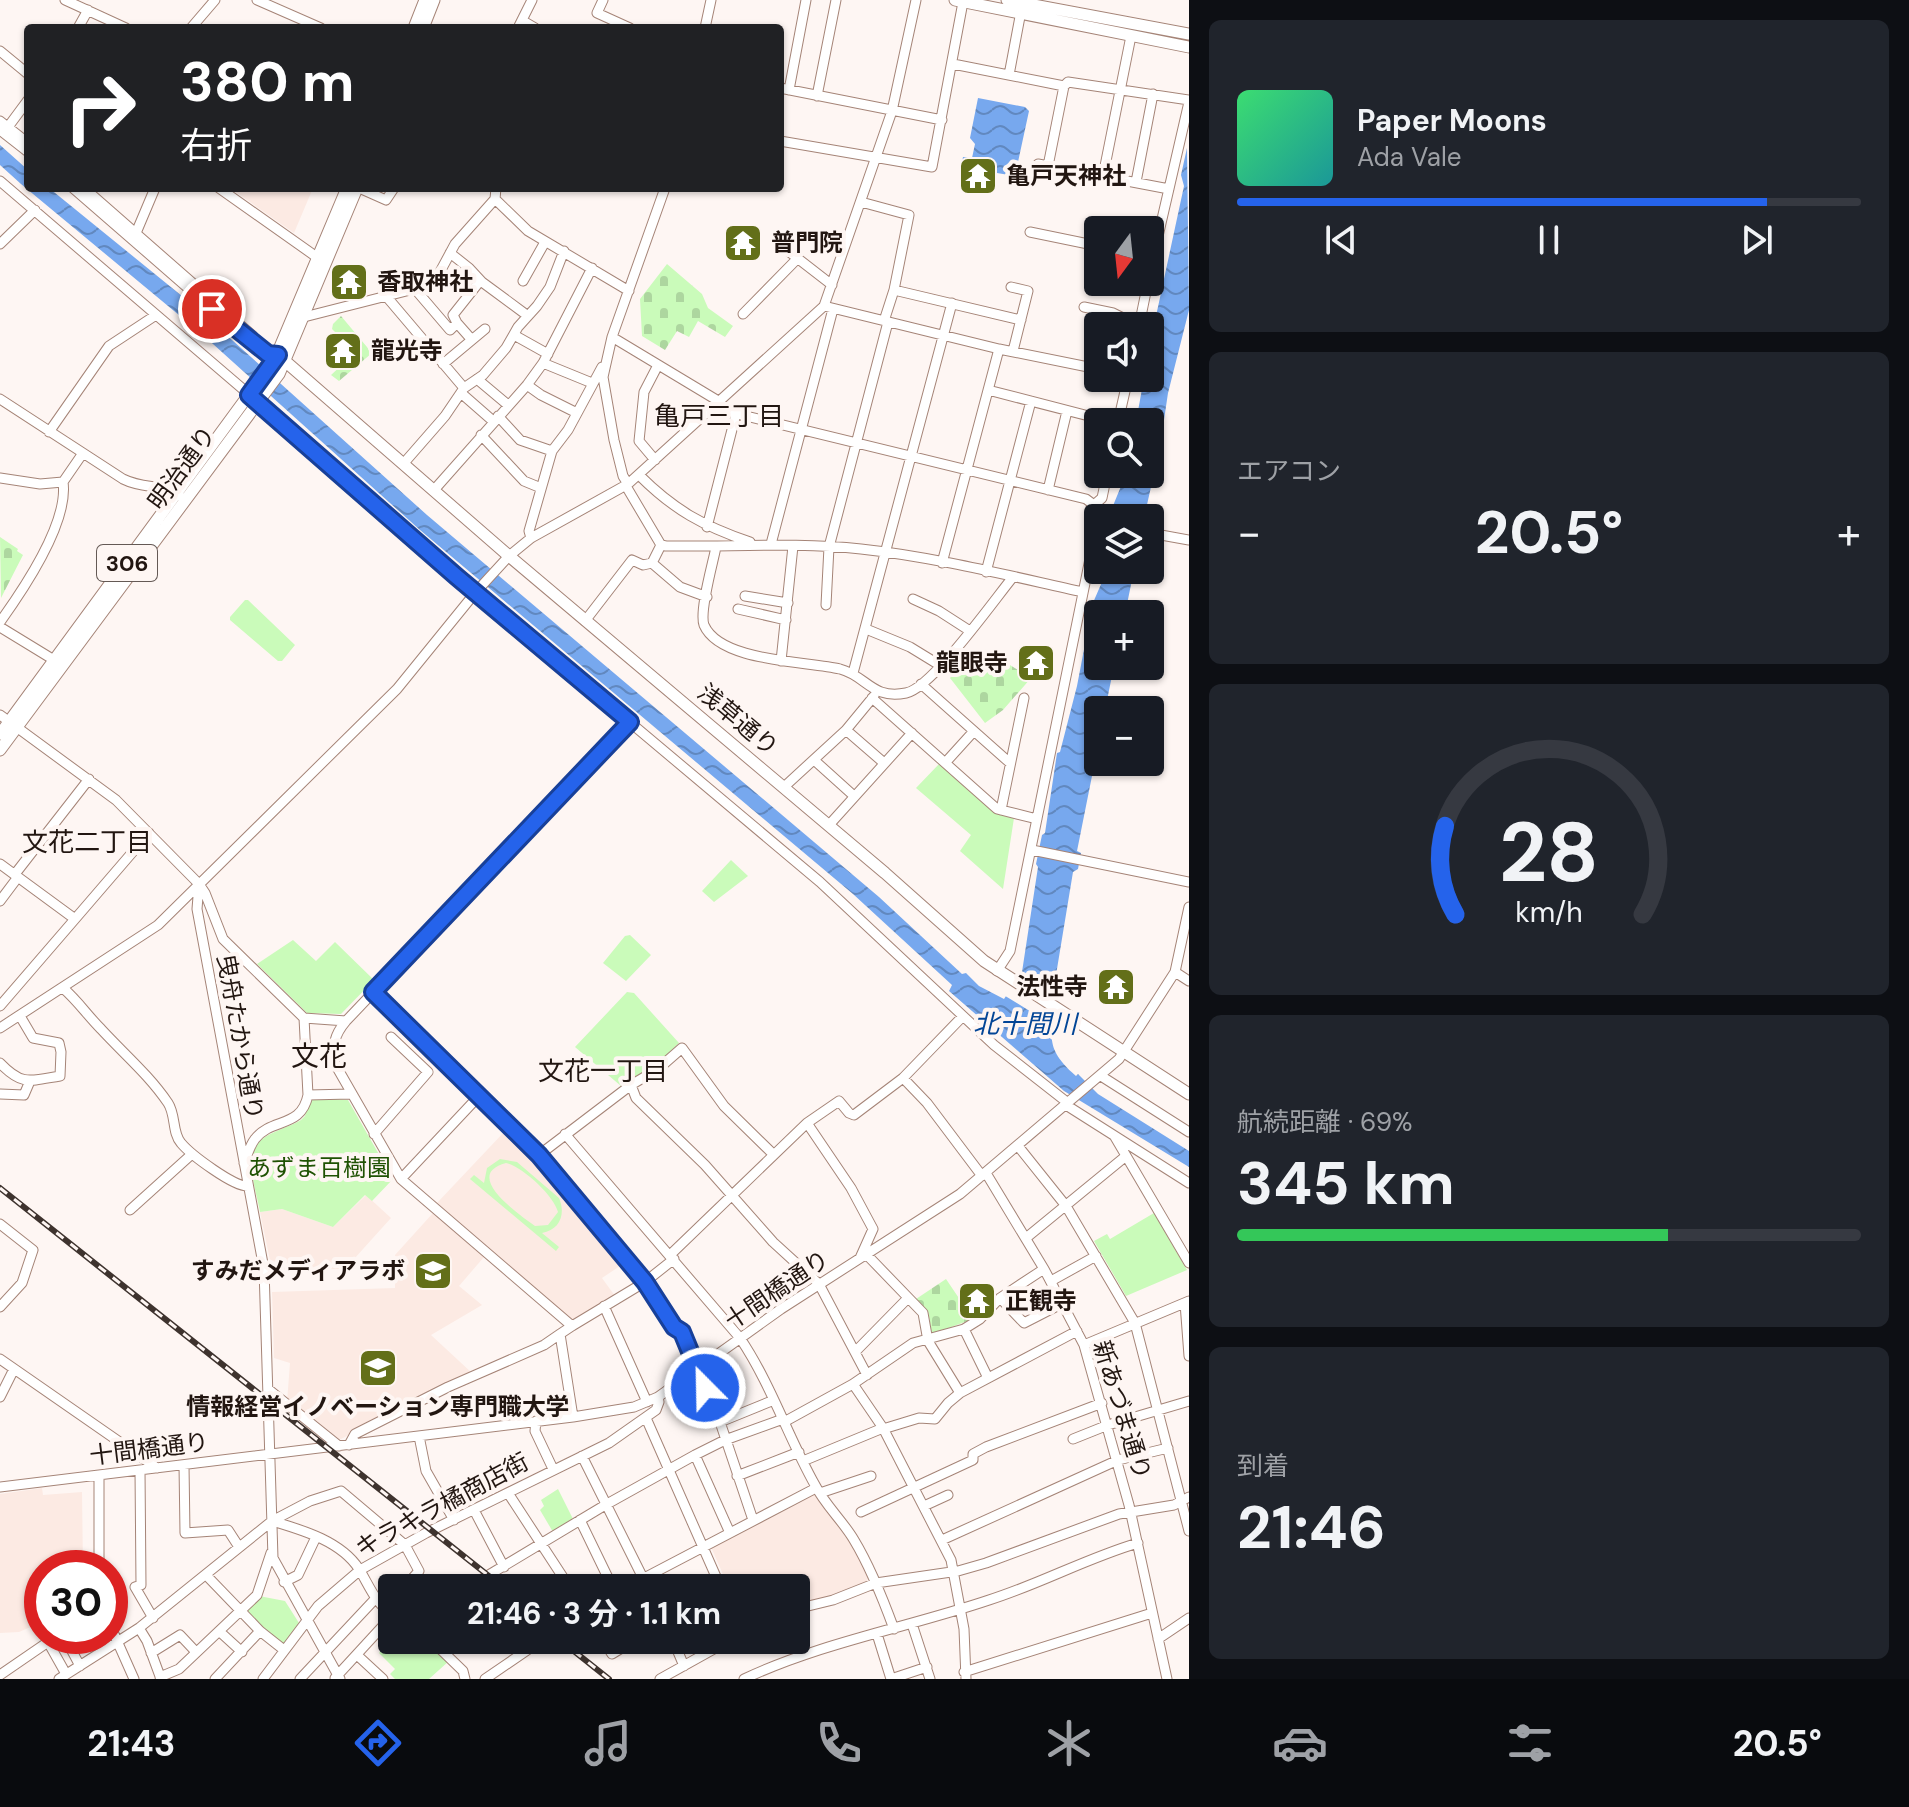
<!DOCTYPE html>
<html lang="ja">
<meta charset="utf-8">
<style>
:root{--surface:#171b24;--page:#20242c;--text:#f1f3f6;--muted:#9ea1a6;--line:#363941;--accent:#2563eb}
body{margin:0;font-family:"DM Sans","Noto Sans JP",sans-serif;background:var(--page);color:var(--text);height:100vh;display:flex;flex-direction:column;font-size:30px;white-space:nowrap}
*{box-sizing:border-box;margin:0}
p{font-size:26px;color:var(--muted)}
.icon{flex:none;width:44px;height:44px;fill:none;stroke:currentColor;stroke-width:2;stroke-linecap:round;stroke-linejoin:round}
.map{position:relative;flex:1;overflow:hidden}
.details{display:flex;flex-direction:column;gap:20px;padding:20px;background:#0d0f14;width:720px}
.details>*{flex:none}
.top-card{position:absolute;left:24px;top:24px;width:760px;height:168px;border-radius:8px;box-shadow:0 2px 6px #0004;background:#202124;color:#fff;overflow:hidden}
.needle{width:52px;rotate:195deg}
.buttons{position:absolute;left:1084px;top:216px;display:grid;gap:16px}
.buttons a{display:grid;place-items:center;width:80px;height:80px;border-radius:8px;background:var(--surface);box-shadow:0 2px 6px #0004;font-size:40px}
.speed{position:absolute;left:24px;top:1550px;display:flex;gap:16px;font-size:40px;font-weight:700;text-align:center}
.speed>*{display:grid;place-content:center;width:104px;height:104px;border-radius:50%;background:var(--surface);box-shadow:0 2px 6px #0004;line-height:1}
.speed .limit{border:12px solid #d22;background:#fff;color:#111}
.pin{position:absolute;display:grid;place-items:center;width:68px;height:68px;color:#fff;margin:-34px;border:4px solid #fff;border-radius:50%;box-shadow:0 2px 8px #0007}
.me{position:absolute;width:88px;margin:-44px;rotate:337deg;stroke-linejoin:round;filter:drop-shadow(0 0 6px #0008)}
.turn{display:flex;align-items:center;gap:28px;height:168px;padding:0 24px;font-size:36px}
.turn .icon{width:104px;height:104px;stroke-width:2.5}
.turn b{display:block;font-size:56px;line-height:68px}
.big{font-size:60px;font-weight:700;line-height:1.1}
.details .tile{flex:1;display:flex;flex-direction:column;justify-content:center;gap:12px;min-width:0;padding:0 28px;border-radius:12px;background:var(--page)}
.details .dial{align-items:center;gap:0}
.dial svg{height:208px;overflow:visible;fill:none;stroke:var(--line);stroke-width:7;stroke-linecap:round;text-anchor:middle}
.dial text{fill:var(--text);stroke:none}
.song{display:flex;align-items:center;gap:24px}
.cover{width:96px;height:96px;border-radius:12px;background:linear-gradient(135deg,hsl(140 70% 55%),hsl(180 70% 35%))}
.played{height:8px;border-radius:4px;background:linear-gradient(90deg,var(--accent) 85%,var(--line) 85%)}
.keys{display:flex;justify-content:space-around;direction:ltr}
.heat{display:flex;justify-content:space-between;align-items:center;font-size:44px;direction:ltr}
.charge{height:12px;border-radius:6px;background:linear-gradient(90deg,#34c759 69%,var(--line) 0)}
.trip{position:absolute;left:378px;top:1574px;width:432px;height:80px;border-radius:8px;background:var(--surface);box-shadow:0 2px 6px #0004;font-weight:700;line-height:80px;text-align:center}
.tabs{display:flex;height:128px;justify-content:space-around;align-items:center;background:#090b0e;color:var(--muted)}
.tabs .icon{width:56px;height:56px}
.tabs .selected{color:var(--accent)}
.tabs b{font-size:36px;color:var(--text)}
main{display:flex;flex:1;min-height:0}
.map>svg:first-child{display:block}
.built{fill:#fceae3}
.green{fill:#cafbba;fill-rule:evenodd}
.cemetery{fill:url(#cemetery-stones)}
.water{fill:url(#water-waves)}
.pier{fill:#fef6f3}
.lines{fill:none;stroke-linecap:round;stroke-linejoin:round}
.minor-casing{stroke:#a58477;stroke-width:11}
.major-casing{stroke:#a58477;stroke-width:13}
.minor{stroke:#fff;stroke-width:9}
.major{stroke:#fff;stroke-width:11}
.rail-casing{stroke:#3e332e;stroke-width:6}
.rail{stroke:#fef6f3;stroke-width:3;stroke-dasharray:9;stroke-linecap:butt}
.route-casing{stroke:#184099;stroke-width:20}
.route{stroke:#2563eb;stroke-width:14}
.labels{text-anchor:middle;stroke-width:8;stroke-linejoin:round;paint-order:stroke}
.shield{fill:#fef6f3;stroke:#645955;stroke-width:2}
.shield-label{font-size:22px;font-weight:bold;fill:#221611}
.poi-label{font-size:24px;font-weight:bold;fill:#221611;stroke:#fef6f3;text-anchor:start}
.street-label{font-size:24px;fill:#221611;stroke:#fef6f3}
.park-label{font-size:24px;fill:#1f5203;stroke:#fef6f3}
.neighbourhood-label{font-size:26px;fill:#221611;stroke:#fef6f3}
.water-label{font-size:26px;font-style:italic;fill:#024596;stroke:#fef6f3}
.quarter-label{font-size:28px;fill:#221611;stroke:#fef6f3}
</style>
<main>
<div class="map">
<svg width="1189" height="1679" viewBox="0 0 1189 1679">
<defs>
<pattern id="cemetery-stones" width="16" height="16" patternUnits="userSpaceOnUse" patternTransform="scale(2)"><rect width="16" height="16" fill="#cafbba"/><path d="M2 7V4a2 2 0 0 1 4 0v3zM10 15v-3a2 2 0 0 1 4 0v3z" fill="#add69f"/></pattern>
<pattern id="water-waves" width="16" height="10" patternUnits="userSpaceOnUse" patternTransform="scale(2)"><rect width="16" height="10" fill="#77a8ee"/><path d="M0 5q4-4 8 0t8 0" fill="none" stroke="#6188bf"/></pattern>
</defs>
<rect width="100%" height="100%" fill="#fef6f3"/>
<path class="built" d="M230 188H313L294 233Z
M505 1131 579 1209 623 1264 602 1278 615 1296 573 1321 437 1203Z
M366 1195 391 1218 345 1269 272 1270 260 1212 282 1209 333 1227Z
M433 1213 484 1257 459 1286 482 1305 431 1335 472 1373 341 1439H335L287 1402 290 1363 274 1358 272 1292 395 1288V1255Z
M42 1488 43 1495 82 1492 83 1568H42V1622L19 1632 0 1633V1494Z
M812 1494H816L849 1538 868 1578 867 1583 833 1596 796 1604V1588H729L711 1547Z"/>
<path class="green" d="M245 600H248L295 645 282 661H278L230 620V617Z
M939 764 994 812 1014 818 1003 889 960 851 971 835 916 788Z
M731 860 748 876 714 902 702 891Z
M630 935 651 955 626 981 603 963 625 936Z
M293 940 316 961 335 942 374 980 341 1014 307 1013 257 964Z
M627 992 634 993 679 1043 655 1066 621 1086 575 1047Z
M325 1098 348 1100 393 1179 372 1201 365 1195 333 1227 282 1209 260 1212C256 1189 241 1152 265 1137 276 1130 289 1127 301 1120L305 1116 309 1099Z
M500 1159 517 1162 559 1198C566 1214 560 1230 542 1233L559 1247 556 1251 470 1179 474 1175 484 1183 487 1168ZM506 1163C523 1167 554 1196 558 1212L548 1225 535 1226C520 1215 461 1175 506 1163Z
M1154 1213 1187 1270 1126 1296 1094 1241 1107 1234 1110 1239Z
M558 1489 573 1519 553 1532 540 1510 544 1506 541 1500Z
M259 1596 285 1601 299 1623 284 1644H281L245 1614Z
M392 1637V1640H425L449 1661 429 1679H395L390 1674 395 1669 379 1653Z"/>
<path class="cemetery" d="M667 264 702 294 708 308 733 326 725 337 698 321 689 337 677 331 665 350 642 336 640 299Z
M341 316 372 353 339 381 331 375 358 350 344 334 340 337 332 329 333 324Z
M0 537 18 549 17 551 23 555 1 598Z
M976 649H984L1031 678 1003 710 985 723 950 678Z
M946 1279 973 1319 932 1334 928 1311 916 1299Z"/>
<path class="water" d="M978 98 1025 107 1029 111 1015 176 997 173 994 170 984 172 961 168 963 157 972 158 975 144 970 138Z
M0 145 28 170V188H49L193 305 427 515 879 897 962 974 966 973 979 986 1004 999 1022 972 1038 867 1036 864 1042 835 1045 833 1057 753 1060 752 1077 686 1086 639 1093 631 1095 620 1091 612 1092 605 1102 582 1101 570H1134L1125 614H1098V666H1114L1105 710H1098V746L1077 851 1081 853 1078 869 1073 872 1055 981C1063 1026 1032 1038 1076 1076L1078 1074 1098 1094 1189 1151V1167L1064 1091 949 991 952 985 853 894 420 530 203 335 21 184 0 165Z
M1187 148 1189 310 1168 393 1160 447 1144 518H1108L1126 474H1150V422H1136L1144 378H1150V344L1184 186 1181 175Z"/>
<path class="pier" d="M1018 972 1061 998 1054 1026 1002 994 1013 983Z"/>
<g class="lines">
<g class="minor-casing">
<path id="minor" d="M65 0 126 28
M257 0 321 28
M603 0 597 13 630 28
M523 21 535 28
M78 28 88 10
M191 28 215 0
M518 28 532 0
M705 28 711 0
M0 51 28 74
M953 64 1064 86 1048 166
M1009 75 1022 6
M1064 86 1068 82 1189 100
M780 88 942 120
M789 90 806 0
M817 96 836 0
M0 121 28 143
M8 127 28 100
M0 130 28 152
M780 141 932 167 963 2
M1038 164 1169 189
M1103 176 1131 36
M0 181 258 402 457 577 820 882 994 1045 1068 1103
M1136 182 1153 94
M73 188 235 329 268 354 278 355
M84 188 253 336
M219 188 318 258
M359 188 386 200 394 188
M496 188 495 199 528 231 629 291
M861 202 909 215 894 290 1021 320
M1030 232 1098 246
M136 233 155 188
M0 244 35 210
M783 247 832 285
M450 253 469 268 482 282 528 316
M1150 271 1189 102
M523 281 545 242
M1011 287 1028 291 1013 351
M415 289 450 330 457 323 472 340
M386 296 464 388
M824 306 999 349 1098 369
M1084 307 1113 313 1139 326
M743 314 797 259
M304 317 430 285 441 270 455 244 495 199
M884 321 894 290
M457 323 453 315 480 281
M1139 326 1148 282
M514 335 548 354
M612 337 720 402
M543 363 592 383
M443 364 485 329
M477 379 508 405
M527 385 541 395 577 413
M988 390 1112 422
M461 393 493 421
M0 399 123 479C145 490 163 483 180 496
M713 408 1086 499 1094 505
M498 416 520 440 552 451
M1118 422 1128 378
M49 432 109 346 156 315
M481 435 524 481 541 488
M655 460 639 441 644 392 658 365
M404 463 445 416 464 388 483 375 506 348 518 327 537 306 550 287 564 251
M639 475C674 510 703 526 750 542
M0 478 40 484 63 482 83 453
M628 484 623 476 614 440 603 377 612 337 665 188
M626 486 661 545 666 546C731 547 796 542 861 549 935 557 1010 576 1083 592
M434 490 527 385 543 363 592 268
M1048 490 1067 411
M707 527 736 414
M1150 533 1189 540
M531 538 529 531 552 451 568 430 602 367
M771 544 833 309
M661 545 652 563 680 587 707 597
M716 547C713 563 699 611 704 625 720 662 806 661 840 669 867 676 872 700 906 693 932 688 994 600 1013 577
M942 563 999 349
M986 572 1031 401
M745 596 788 603
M913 599 939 611 970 631
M826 605 829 547 888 322
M738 609 786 620
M585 621 632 560 643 565 652 563
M0 622C23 590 69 523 63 482
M0 627 54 660
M866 629 910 647 941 666
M781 661 793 546
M853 673 952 303
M921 684 1010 763
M872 698 997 809 1037 819
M0 715 116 800 199 884 197 909 264 1269 273 1558 340 1679
M846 730 884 763
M814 760 854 796
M945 763 974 731
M784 787 846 730 874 696
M1001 810 1024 698
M829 825 912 733
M1032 850 1189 882
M0 864 75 919 149 833
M15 874 89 779
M199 884 205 893 223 939 304 1018 346 1021 630 722
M0 901 18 877
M997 971 1010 951 1093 544 1096 522 1094 505 1102 498 1107 474
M1175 972 1189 981
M63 988C78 1001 87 1015 101 1029 124 1054 149 1075 168 1103 176 1115 172 1133 181 1143 191 1155 234 1187 248 1186
M373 992 539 1155 645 1282 674 1327 682 1332 720 1422 753 1520
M0 1006 75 919
M346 1021C334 1035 332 1046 335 1064L401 1179 572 1326 560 1334 573 1417
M0 1028 158 925 397 689 475 593 509 556 531 538 628 484 824 306 892 111 916 0
M0 1063C22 1086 30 1081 60 1076L61 1052 59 1043 33 1038 20 1016
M1101 1076 1189 1132
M903 1078 927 1103 982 1176
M631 1085 636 1098 705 1165 773 1242 819 1284 867 1375
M0 1094 24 1095 30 1081
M308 1095 351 1094
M1066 1105 1189 1183
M807 1123 851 1188 873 1229 860 1258
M374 1134 428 1072 391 1037
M565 1134 740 1338C771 1384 788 1437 815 1485 825 1505 843 1521 854 1540 871 1568 883 1599 894 1629
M1115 1137 1189 1263
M1018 1146 1066 1206 1135 1323 1189 1531
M539 1155 631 1085 658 1069 682 1048 724 1106 773 1154
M244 1163C247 1156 250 1145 255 1139 272 1117 301 1129 308 1095L304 1018
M986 1173 1044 1269 1084 1345 1129 1505 1167 1679
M401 1179 478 1097
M130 1210 192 1154
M0 1224 33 1250 22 1283 0 1307
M1026 1238 1126 1156
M670 1255 807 1123 839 1101 849 1113 854 1115 903 1078 963 1016
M867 1255 923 1313 928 1341 960 1393
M1051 1281 1096 1256
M1000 1298 1024 1323 1063 1303
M1185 1303 1189 1356
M604 1306 647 1402
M572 1326 645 1282 674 1259
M964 1329 988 1378
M1084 1345 1189 1301
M855 1352 908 1298
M0 1359 157 1468
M853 1384 883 1428 951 1560 964 1629 966 1679
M268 1389 339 1446
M0 1397 14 1369
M646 1418 721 1588
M536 1421 535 1431 553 1469
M720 1422 774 1400
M784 1422 853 1384 913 1343 964 1329 980 1319 1000 1298 1044 1269
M883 1429 919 1418 935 1419 948 1403 960 1393 1077 1331
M419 1436 426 1471 454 1520
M1073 1439 1108 1425 1189 1401
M349 1445 355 1434 448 1387 544 1345 560 1334
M695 1455 730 1533
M582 1456 648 1588
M803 1461 883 1428
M184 1465 185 1533 228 1530 239 1547
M140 1470 141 1585 135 1587 153 1618
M99 1475V1568
M737 1476 799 1452
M0 1487 573 1417 634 1407 658 1397 781 1309 960 1194 1119 1059 1175 972 1189 907
M508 1493 570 1588
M820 1493 871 1476
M924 1506 948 1495
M474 1510 504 1567
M861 1512 973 1460V1454L986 1447 1102 1403
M580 1520 613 1588
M272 1521C302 1530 341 1541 359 1569 369 1585 375 1603 392 1614
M942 1540 1118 1460 1168 1448
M206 1575 260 1631 284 1650
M284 1582 298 1575 316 1537
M467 1588 607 1504 695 1455 725 1440 783 1419
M625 1588 816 1488
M796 1609 833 1600 876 1583 958 1571 986 1563 1119 1514 1174 1505 1189 1497
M912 1624 930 1679
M110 1625 134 1679
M139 1628 147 1641 161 1679
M219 1631 242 1652
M877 1634 891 1679 927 1667
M64 1636 80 1666
M1158 1639 1189 1618
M431 1640 463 1671 465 1679
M603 1640 612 1654 635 1640
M673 1640 684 1666
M151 1653 180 1635 196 1652
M357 1655 383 1679
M964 1672 1152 1613
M0 1675 48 1642 66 1674
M160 1677 179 1669 257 1595 271 1553
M335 1678 392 1616
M59 1679 139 1628 272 1521 310 1501 341 1491 405 1545 419 1571 411 1580 418 1588
M215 1679 260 1631
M263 1679 318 1606 360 1570 426 1533 609 1443 656 1410 659 1402 658 1397
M300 1679 376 1598
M485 1679 542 1640
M660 1679 730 1640
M744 1679C820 1643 909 1627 989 1600 1040 1584 1087 1558 1138 1543"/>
</g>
<g class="major-casing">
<path id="major" d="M955 0 1189 47
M1007 0 1189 34
M414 28 425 0
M423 28 434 0
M278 355 509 556 885 873 984 961 1189 1094
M0 734 275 359 347 188
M0 750 279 374 357 188"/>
</g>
<use href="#minor" class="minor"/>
<use href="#major" class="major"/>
<g class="rail-casing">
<path id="rail" d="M0 1188 504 1588
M560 1640 609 1679"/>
</g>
<use href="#rail" class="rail"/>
</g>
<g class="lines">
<g class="route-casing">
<path id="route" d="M212 309 268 354 278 355 249 395 457 577 630 722 373 992 539 1155 645 1282 674 1327 682 1332 705 1388"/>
</g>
<use href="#route" class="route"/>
</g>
<defs>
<g id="temple-square" transform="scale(2)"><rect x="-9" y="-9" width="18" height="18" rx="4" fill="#636f19" stroke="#fef6f3"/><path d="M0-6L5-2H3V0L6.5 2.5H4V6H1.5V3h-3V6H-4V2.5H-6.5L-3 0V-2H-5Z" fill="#fff"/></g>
<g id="university-square" transform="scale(2)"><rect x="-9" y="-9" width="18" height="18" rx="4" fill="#636f19" stroke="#fef6f3"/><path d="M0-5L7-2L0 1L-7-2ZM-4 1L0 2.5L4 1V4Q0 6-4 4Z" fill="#fff"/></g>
</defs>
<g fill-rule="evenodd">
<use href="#temple-square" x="978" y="176"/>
<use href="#temple-square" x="743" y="243"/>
<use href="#temple-square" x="349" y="282"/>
<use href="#temple-square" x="343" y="351"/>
<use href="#temple-square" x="1036" y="663"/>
<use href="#temple-square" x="1116" y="987"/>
<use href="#university-square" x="433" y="1271"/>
<use href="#temple-square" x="977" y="1301"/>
<use href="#university-square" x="378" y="1368"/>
</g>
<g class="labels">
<rect class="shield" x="97" y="545" width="60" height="36" rx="6"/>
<g class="shield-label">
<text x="127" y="571">306</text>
</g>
<g class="poi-label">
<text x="1006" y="184">亀戸天神社</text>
<text x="771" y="251">普門院</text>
<text x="377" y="290">香取神社</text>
<text x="371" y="359">龍光寺</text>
<text x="1008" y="671" text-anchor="end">龍眼寺</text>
<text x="1088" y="995" text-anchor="end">法性寺</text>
<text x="405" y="1279" text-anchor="end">すみだメディアラボ</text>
<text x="1005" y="1309">正観寺</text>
<text x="378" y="1415" text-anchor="middle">情報経営イノベーション専門職大学</text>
</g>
<g class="street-label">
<text transform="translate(182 468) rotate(-54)" y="8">明治通り</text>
<text transform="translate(738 720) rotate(40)" y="8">浅草通り</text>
<text transform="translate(240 1037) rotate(80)" y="8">曳舟たから通り</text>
<text transform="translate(777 1290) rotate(-34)" y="8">十間橋通り</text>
<text transform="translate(1122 1410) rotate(73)" y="8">新あづま通り</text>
<text transform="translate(149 1449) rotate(-7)" y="8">十間橋通り</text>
<text transform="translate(442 1505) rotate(-28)" y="8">キラキラ橘商店街</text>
</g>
<g class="park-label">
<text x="319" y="1176">あずま百樹園</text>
</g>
<g class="neighbourhood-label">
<text x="719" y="425">亀戸三丁目</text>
<text x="87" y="851">文花二丁目</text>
<text x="603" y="1080">文花一丁目</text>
</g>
<g class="water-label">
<text x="1025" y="1033">北十間川</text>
</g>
<g class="quarter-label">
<text x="319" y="1066">文花</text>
</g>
</g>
</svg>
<div class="buttons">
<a><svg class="needle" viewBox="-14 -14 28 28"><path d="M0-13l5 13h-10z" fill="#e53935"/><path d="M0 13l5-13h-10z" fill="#9ea1a6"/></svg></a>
<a><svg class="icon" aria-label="sound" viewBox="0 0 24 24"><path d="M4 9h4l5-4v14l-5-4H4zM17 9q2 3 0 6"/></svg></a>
<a><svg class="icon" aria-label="search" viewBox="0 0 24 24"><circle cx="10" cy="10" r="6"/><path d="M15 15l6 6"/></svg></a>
<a><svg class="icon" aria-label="layers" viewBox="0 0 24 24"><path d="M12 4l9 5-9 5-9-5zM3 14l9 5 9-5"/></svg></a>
<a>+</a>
<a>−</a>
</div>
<div class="speed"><div class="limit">30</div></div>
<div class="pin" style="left:212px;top:309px;background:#d93025"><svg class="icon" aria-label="arrive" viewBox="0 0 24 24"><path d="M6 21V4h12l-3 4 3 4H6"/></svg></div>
<svg class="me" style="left:705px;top:1388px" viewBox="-20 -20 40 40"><circle r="17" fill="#2563eb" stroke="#fff" stroke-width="3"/><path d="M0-11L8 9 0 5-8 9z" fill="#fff"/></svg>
<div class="trip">21:46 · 3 分 · 1.1 km</div>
<div class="top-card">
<div class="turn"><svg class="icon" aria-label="right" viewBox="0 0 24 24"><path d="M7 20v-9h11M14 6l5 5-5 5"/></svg><div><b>380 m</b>右折</div></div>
</div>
</div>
<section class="details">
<div class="tile">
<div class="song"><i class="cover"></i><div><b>Paper Moons</b><p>Ada Vale</p></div></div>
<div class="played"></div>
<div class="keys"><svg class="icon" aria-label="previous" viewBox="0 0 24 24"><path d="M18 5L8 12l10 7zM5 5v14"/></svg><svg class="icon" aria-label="pause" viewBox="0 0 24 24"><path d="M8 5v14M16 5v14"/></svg><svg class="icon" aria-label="next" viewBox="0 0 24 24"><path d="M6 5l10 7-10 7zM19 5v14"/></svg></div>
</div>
<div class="tile"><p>エアコン</p>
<div class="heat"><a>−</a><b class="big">20.5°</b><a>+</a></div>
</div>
<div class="tile dial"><svg viewBox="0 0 100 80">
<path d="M14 69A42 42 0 1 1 86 69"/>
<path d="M14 69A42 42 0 0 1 10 35" stroke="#2563eb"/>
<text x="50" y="56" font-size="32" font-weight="700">28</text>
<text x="50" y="72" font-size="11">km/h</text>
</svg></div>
<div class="tile"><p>航続距離 · 69%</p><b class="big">345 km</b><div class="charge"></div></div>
<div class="tile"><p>到着</p><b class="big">21:46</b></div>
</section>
</main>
<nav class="tabs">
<b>21:43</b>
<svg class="icon selected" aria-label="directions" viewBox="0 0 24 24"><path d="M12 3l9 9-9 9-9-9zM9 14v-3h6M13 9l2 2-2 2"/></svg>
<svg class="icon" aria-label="music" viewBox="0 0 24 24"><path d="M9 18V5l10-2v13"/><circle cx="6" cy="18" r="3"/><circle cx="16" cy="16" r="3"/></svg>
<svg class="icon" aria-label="phone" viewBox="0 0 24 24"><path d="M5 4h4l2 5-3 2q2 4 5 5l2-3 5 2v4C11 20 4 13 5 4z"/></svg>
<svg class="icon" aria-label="climate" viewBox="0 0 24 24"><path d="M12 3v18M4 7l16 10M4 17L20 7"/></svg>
<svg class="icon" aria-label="car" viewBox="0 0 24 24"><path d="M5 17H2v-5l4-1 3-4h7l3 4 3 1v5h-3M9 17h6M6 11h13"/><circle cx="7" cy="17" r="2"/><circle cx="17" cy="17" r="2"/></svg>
<svg class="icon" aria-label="filters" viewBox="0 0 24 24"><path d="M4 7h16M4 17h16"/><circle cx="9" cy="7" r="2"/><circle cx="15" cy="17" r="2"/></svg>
<b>20.5°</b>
</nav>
